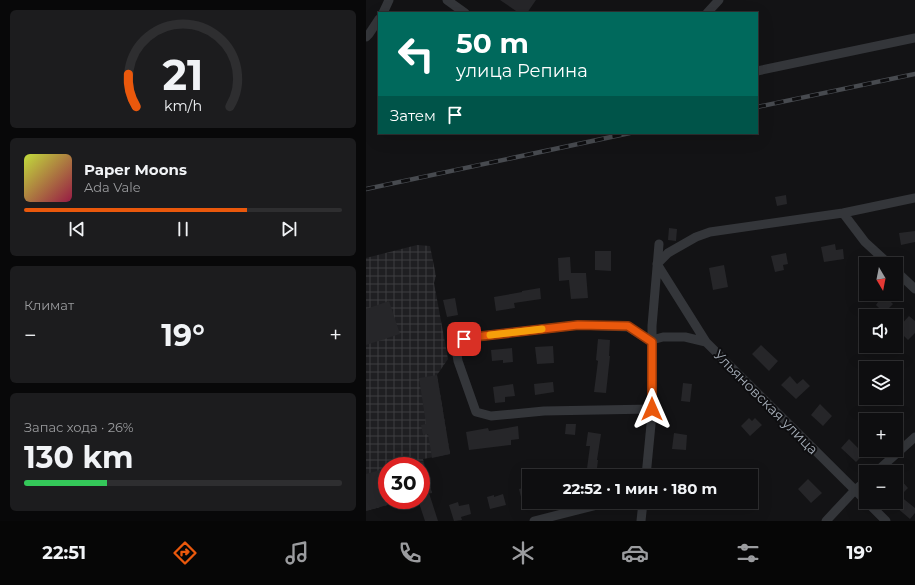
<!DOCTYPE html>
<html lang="ru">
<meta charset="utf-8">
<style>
:root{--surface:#0e0e10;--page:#1c1c1e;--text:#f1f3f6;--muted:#9b9c9f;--line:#2e2e30;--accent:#ea580c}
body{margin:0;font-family:Montserrat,sans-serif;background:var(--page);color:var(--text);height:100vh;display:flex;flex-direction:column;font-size:15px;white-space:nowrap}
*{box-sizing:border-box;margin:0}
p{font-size:13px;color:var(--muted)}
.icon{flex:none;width:22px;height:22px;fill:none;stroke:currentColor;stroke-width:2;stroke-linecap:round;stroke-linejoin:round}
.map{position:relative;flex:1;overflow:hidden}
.details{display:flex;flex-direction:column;gap:10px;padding:10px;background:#080809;width:366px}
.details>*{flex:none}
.banner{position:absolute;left:12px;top:12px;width:380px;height:122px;border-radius:0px;box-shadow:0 4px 16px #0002,0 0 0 1px var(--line);background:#00695c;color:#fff;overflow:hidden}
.needle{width:26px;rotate:170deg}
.fabs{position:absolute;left:493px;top:257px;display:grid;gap:8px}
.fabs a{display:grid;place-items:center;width:44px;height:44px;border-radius:0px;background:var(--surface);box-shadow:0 4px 16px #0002,0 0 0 1px var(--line);font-size:20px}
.speed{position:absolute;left:12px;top:457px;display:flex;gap:8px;font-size:20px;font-weight:700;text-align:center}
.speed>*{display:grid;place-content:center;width:52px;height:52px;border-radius:50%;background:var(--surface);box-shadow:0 4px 16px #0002,0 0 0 1px var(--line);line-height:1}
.speed .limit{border:6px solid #d22;background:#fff;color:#111}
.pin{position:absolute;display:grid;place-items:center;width:34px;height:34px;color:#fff;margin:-17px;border-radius:8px;box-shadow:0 2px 6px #0006}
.me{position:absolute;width:44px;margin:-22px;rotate:0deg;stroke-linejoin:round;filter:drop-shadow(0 0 3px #0008)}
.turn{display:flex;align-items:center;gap:14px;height:84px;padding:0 12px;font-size:18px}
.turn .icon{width:52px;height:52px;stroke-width:2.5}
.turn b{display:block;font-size:28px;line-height:34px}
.then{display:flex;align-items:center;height:38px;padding:0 12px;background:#0003;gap:8px;font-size:15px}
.big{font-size:30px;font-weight:700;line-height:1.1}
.details .widget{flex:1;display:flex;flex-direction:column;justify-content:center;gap:6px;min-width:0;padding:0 14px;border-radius:6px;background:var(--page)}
.details .dial{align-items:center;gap:0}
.dial svg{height:104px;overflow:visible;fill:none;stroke:var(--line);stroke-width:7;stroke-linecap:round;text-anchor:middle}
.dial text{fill:var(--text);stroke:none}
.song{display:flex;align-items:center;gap:12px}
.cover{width:48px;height:48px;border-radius:6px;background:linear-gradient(135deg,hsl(70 70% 55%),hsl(340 70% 35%))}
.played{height:4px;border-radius:2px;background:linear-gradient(90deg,var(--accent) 70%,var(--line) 70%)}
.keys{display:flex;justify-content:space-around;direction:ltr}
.heat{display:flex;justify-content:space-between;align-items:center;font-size:22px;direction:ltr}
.charge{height:6px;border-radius:3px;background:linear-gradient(90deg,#34c759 26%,var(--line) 0)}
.trip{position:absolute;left:156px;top:469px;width:236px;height:40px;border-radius:0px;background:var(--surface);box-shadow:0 4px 16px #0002,0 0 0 1px var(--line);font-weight:700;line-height:40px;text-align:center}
.dock{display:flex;height:64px;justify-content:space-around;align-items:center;background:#060606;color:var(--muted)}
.dock .icon{width:28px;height:28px}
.dock .on{color:var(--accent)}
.dock b{font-size:18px;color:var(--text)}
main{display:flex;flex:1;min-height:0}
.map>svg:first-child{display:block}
.industrial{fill:url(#industrial-grid)}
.building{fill:#262629}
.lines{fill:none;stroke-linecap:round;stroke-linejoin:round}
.minor{stroke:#34363a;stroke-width:9}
.rail-casing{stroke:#474a4f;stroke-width:4.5}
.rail{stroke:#0e0e10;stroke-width:3;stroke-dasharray:9;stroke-linecap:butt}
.route-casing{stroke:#983908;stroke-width:10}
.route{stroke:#ea580c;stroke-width:7}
.slow{stroke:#f59e0b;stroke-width:7}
.labels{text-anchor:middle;stroke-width:4;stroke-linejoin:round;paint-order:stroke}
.street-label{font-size:14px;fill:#a4acb6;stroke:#0e0e10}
</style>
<main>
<section class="details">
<div class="widget dial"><svg viewBox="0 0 100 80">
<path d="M14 69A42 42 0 1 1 86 69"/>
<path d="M14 69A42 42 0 0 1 8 44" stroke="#ea580c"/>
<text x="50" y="56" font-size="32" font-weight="700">21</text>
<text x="50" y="72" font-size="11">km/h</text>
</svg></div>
<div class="widget">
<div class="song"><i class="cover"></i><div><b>Paper Moons</b><p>Ada Vale</p></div></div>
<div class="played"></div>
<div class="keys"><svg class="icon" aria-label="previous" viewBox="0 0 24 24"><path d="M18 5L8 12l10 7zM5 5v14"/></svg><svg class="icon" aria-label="pause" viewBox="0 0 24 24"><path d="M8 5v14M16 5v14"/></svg><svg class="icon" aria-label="next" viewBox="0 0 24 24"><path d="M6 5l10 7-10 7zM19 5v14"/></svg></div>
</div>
<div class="widget"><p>Климат</p>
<div class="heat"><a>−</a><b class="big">19°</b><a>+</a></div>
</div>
<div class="widget"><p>Запас хода · 26%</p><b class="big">130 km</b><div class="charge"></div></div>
</section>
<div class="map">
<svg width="549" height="521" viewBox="0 0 549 521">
<defs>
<pattern id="industrial-grid" width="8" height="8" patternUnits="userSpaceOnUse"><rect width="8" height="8" fill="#1f1f22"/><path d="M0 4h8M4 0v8" fill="none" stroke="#3d3d40"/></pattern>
</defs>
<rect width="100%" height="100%" fill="#131315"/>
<path class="industrial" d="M51 245 64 246 70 276 68 283 82 359 71 375 84 454 57 459 66 493 55 496V466H21V500H39L0 511V258Z"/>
<path class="building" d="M134 0H170L161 13H153Z
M420 195 421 204 411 206 409 197Z
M303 228 311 229 310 241 302 240Z
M549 231V242L535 245 533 233Z
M469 244 470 250 477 249 478 259 458 262 455 247Z
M229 251H245V271L229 270Z
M420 253 422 264 417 265 418 270 409 272 405 256Z
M204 257 205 273H220L222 298 205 299 203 280 193 281 192 258Z
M358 265 362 287 347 290 343 268Z
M174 288 175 299 148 303 149 308 130 311 128 297 156 292V291Z
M503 294H517L527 304 518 313 510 305 512 302Z
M89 298 92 315 81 317 77 300Z
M23 301 34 334 0 345V309Z
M543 316 549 321V333L542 340 531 329Z
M232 339 244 340 243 356H244L240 393 228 392 232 361 230 360Z
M395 345 412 361 403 371 386 354Z
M187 346 188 363 171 364 169 347Z
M146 348 147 362 137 363V360L126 361 125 350Z
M71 375 84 454 66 458 62 434 57 435 55 425 60 424 53 378Z
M424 376 431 384 437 379 444 386 430 399 415 385Z
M187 382 188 392 169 395 168 384Z
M317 383 326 384 324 402 315 401Z
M147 384 149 396 139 397V402L129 403 127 387Z
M454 404 466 416 457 426 445 415Z
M383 418 386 421 389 418 396 425 384 436 375 426Z
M200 424H210L209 435 199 434Z
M152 426 153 439 145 440V445L103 450 100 432 122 428 123 431Z
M222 432 235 434 231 460H232L230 476H220L224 446H220Z
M308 433 321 435 320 450 306 449Z
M483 439 498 454 490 462 475 448Z
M55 462H57L66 493H63L72 521H59L52 500H55Z
M21 468V505L0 511V474Z
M442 479 456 493 445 503 432 489Z
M534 479 542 488 534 496 549 508V513L544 519 530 507V483Z
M161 487 162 495 155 497 153 489Z
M137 494 140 505 124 509 121 497 128 495V497Z
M92 502 93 506 103 504 105 514 95 517 96 520 88 521 83 505Z"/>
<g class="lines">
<path class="minor" d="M81 0 99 13
M17 13 23 0
M341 13 353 0
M0 37 3 34 13 19
M391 71 549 38
M477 213 499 242 523 264
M530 271 549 289
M286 340 297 337H319L340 342 500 501
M286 342 262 327 212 325 108 337 89 342 92 361 110 412 125 416 178 411 286 409
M340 342 291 264 302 253 330 237 344 232 477 213 549 198
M510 472 549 437
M280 476 286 414V326L293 244
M501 502 520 521
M168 521 243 502
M275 521 277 502
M460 521 489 490 500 481"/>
<g class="rail-casing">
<path id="rail" d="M391 107 549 74
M0 189 264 133"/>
</g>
<use href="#rail" class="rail"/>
</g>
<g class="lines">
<g class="route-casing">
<path id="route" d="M98 339 108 337 212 325 262 326 286 342V409"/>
</g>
<use href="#route" class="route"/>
<path class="slow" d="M124 335 176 329"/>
</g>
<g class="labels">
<g class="street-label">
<text transform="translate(400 402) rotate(45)" y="5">Ульяновская улица</text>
</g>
</g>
</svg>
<div class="fabs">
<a><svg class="needle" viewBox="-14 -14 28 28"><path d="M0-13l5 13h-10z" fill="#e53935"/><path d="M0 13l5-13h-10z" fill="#9b9c9f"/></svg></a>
<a><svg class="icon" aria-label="sound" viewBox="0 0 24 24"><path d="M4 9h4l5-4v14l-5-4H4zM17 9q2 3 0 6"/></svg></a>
<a><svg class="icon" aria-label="layers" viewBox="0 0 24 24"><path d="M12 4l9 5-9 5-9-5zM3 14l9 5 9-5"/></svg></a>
<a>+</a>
<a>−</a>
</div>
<div class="speed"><div class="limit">30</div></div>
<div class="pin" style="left:98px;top:339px;background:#d93025"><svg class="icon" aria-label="arrive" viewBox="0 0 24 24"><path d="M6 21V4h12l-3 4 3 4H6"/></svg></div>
<svg class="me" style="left:286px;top:409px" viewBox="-20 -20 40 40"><path d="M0-17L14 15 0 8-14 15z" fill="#ea580c" stroke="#fff" stroke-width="4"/></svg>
<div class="trip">22:52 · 1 мин · 180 m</div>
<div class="banner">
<div class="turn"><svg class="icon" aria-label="left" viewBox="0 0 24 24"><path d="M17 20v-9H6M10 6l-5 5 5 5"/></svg><div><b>50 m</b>улица Репина</div></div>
<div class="then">Затем<svg class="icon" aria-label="arrive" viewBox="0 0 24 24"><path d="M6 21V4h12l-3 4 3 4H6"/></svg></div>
</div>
</div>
</main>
<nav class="dock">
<b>22:51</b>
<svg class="icon on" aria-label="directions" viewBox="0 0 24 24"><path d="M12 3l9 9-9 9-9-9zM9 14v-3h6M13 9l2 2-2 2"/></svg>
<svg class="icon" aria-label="music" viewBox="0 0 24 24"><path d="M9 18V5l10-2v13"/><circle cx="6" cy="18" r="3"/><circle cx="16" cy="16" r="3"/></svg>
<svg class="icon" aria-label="phone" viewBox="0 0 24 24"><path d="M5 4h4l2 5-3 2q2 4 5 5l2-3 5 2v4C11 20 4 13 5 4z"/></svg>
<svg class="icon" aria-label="climate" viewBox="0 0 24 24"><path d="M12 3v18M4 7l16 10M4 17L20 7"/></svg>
<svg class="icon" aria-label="car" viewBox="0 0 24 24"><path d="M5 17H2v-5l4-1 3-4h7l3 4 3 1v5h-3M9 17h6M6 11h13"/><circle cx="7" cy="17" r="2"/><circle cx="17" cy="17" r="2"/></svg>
<svg class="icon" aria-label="filters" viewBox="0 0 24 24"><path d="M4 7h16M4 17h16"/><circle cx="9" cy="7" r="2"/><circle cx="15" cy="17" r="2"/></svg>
<b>19°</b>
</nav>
